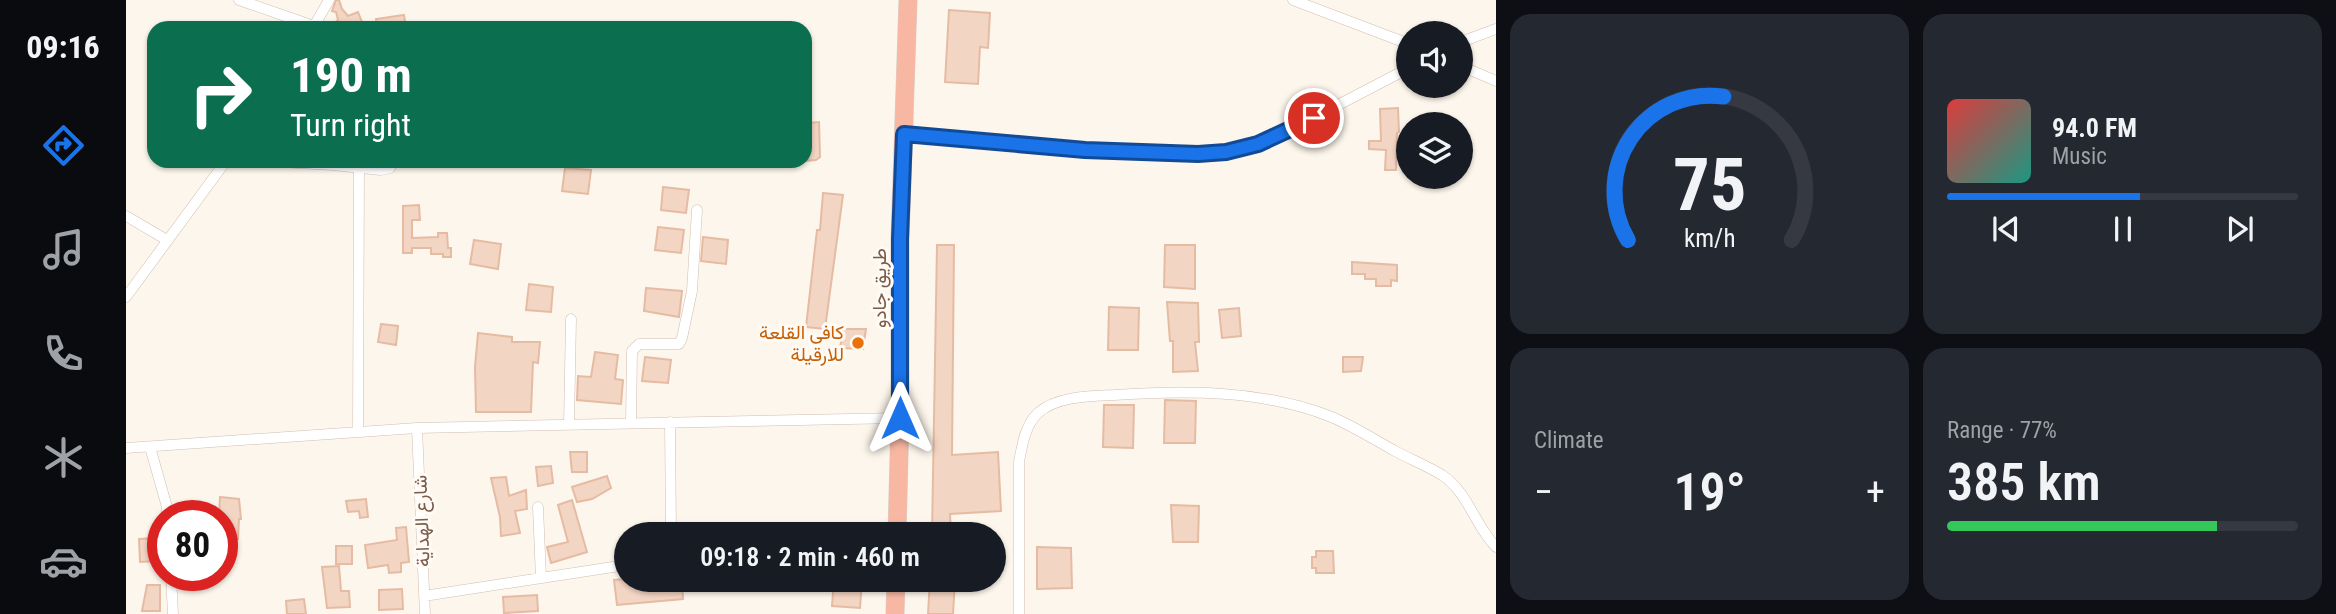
<!DOCTYPE html>
<meta charset="utf-8">
<style>
:root{--surface:#171b24;--page:#242831;--text:#f1f3f6;--muted:#9ea1a6;--line:#363941;--accent:#1a73e8}
body{margin:0;font-family:"Roboto Condensed",Vazirmatn,sans-serif;background:var(--page);color:var(--text);height:100vh;display:flex;flex-direction:column;font-size:26px;white-space:nowrap}
*{box-sizing:border-box;margin:0}
p{font-size:23px;color:var(--muted)}
.icon{flex:none;width:38px;height:38px;fill:none;stroke:currentColor;stroke-width:2;stroke-linecap:round;stroke-linejoin:round}
.map{position:relative;flex:1;overflow:hidden}
.drawer{display:flex;flex-direction:column;gap:14px;padding:14px;background:#0d0f14;width:840px}
.drawer>*{flex:none}
.banner{position:absolute;left:21px;top:21px;width:665px;height:147px;border-radius:21px;box-shadow:0 2px 5px #0004;background:#0b6e4f;color:#fff;overflow:hidden}
.fabs{position:absolute;left:1270px;top:21px;display:grid;gap:14px}
.fabs a{display:grid;place-items:center;width:77px;height:77px;border-radius:50%;background:var(--surface);box-shadow:0 2px 5px #0004;font-size:35px}
.speed{position:absolute;left:21px;top:500px;display:flex;gap:14px;font-size:35px;font-weight:700;text-align:center}
.speed>*{display:grid;place-content:center;width:91px;height:91px;border-radius:50%;background:var(--surface);box-shadow:0 2px 5px #0004;line-height:1}
.speed .limit{border:10px solid #d22;background:#fff;color:#111}
.pin{position:absolute;display:grid;place-items:center;width:60px;height:60px;color:#fff;margin:-30px;border:4px solid #fff;border-radius:50%;box-shadow:0 2px 7px #0007}
.me{position:absolute;width:77px;margin:-38px;rotate:0deg;stroke-linejoin:round;filter:drop-shadow(0 0 5px #0008)}
.turn{display:flex;align-items:center;gap:24px;height:147px;padding:0 28px;font-size:32px}
.turn .icon{width:91px;height:91px;stroke-width:2.5}
.turn b{display:block;font-size:49px;line-height:60px}
.big{font-size:52px;font-weight:600;line-height:1.1}
.drawer .card{flex:1;display:flex;flex-direction:column;justify-content:center;gap:10px;min-width:0;padding:0 24px;border-radius:21px;background:var(--page)}
.drawer .dial{align-items:center;gap:0}
.dial svg{height:182px;overflow:visible;fill:none;stroke:var(--line);stroke-width:7;stroke-linecap:round;text-anchor:middle}
.dial text{fill:var(--text);stroke:none}
.song{display:flex;align-items:center;gap:21px}
.cover{width:84px;height:84px;border-radius:10px;background:linear-gradient(135deg,hsl(0 70% 55%),hsl(170 70% 35%))}
.played{height:7px;border-radius:4px;background:linear-gradient(90deg,var(--accent) 55%,var(--line) 55%)}
.keys{display:flex;justify-content:space-around;direction:ltr}
.heat{display:flex;justify-content:space-between;align-items:center;font-size:38px;direction:ltr}
.charge{height:10px;border-radius:5px;background:linear-gradient(90deg,#34c759 77%,var(--line) 0)}
.drawer .tiles{flex:1;display:grid;gap:14px;grid-template-columns:repeat(2,1fr)}
.trip{position:absolute;left:488px;top:522px;width:392px;height:70px;border-radius:35px;background:var(--surface);box-shadow:0 2px 5px #0004;font-weight:600;line-height:70px;text-align:center}
main{display:flex;flex:1;min-height:0}
.menu{display:flex;flex-direction:column;width:126px;justify-content:space-around;align-items:center;background:#090b0e;color:var(--muted)}
.menu .icon{width:49px;height:49px}
.menu .current{color:var(--accent)}
.menu b{font-size:32px;color:var(--text)}
.map>svg:first-child{display:block}
.building{fill:#f3d5c3;stroke:#e6bba3;stroke-width:2}
.lines{fill:none;stroke-linecap:round;stroke-linejoin:round}
.street-casing{stroke:#d1beb0;stroke-width:11}
.highway-casing{stroke:#dad1cd;stroke-width:19}
.street{stroke:#fff;stroke-width:10}
.highway{stroke:#f7b7a3;stroke-width:18}
.route-casing{stroke:#114b97;stroke-width:18}
.route{stroke:#1a73e8;stroke-width:12}
.food-dot{fill:#e8710a;stroke:#fffaf3;stroke-width:2.5}
.labels{text-anchor:middle;stroke-width:6;stroke-linejoin:round;paint-order:stroke}
.street-label{font-size:19px;fill:#7a5c4d;stroke:#fffaf3}
.food-label{font-size:19px;fill:#c56008;stroke:#fffaf3;text-anchor:end}
</style>
<main>
<nav class="menu">
<b>09:16</b>
<svg class="icon current" aria-label="directions" viewBox="0 0 24 24"><path d="M12 3l9 9-9 9-9-9zM9 14v-3h6M13 9l2 2-2 2"/></svg>
<svg class="icon" aria-label="music" viewBox="0 0 24 24"><path d="M9 18V5l10-2v13"/><circle cx="6" cy="18" r="3"/><circle cx="16" cy="16" r="3"/></svg>
<svg class="icon" aria-label="phone" viewBox="0 0 24 24"><path d="M5 4h4l2 5-3 2q2 4 5 5l2-3 5 2v4C11 20 4 13 5 4z"/></svg>
<svg class="icon" aria-label="climate" viewBox="0 0 24 24"><path d="M12 3v18M4 7l16 10M4 17L20 7"/></svg>
<svg class="icon" aria-label="car" viewBox="0 0 24 24"><path d="M5 17H2v-5l4-1 3-4h7l3 4 3 1v5h-3M9 17h6M6 11h13"/><circle cx="7" cy="17" r="2"/><circle cx="17" cy="17" r="2"/></svg>
</nav>
<div class="map">
<svg width="1370" height="614" viewBox="0 0 1370 614">
<rect width="100%" height="100%" fill="#fdf6ec"/>
<path class="building" d="M210 0H213L216 9 222 16 232 12 236 22 207 24 212 20 210 12 206 11Z
M823 10 864 13 862 48 854 47 852 84 819 82Z
M278 15 280 28H251L250 19Z
M1272 108 1273 132 1271 133 1270 170H1259L1260 150 1243 149V141H1255L1254 109Z
M693 122 694 157 690 160 679 161V141H683V123Z
M439 168 465 170 462 194 436 191Z
M537 187 563 190 560 213 535 210Z
M697 193 717 195 699 329 680 327 691 230H694Z
M293 205 294 220H286V238L312 237V233H321L322 248H325V257H317V254H305V248H286V253H277V206Z
M532 227 558 230 555 253 529 250Z
M577 237 602 240 600 264 575 261Z
M348 240 375 244 372 269 344 264Z
M811 245H828L826 455 872 452 875 511 824 514 825 534H806Z
M1039 245H1069V289L1038 287Z
M1226 262 1271 265V281L1265 280V286H1250V279H1239V274H1226Z
M403 284 427 287 425 312 400 310Z
M520 288 556 291 553 317 518 311Z
M1041 302 1072 303 1073 342H1069L1072 371 1047 372V341H1044Z
M983 307 1013 308 1012 350H982Z
M1113 308 1115 336 1096 338 1093 310Z
M255 324 272 326 270 345 252 342Z
M717 329H740L737 349 714 348Z
M352 333 386 337V342H414L412 363 407 362 405 412H350L349 367Z
M469 352 492 355 489 379 497 380 495 404 451 400 452 376 465 377Z
M519 357 545 360 542 383 516 381Z
M1217 357H1237L1235 371 1217 372Z
M1039 400 1070 401 1069 443H1038Z
M978 405H1008L1007 448 977 447Z
M444 452H461V472H446Z
M425 466 427 483 412 486 410 467Z
M481 476 485 488 466 499 451 502 446 487Z
M380 477 383 496 400 490 401 509 389 511 394 533 375 536 374 517 365 478Z
M94 497 113 499 115 519H113L112 539H107V553L96 552V516H93Z
M240 499 242 517 234 518 233 511 222 512 220 501Z
M446 500 461 552 425 563 421 547 442 542 432 505Z
M1045 505 1073 506 1072 542H1047Z
M280 527 283 562 275 563V572L263 573 262 565 242 568 239 545 271 540 270 528Z
M30 538 31 561 14 562 13 539Z
M210 546H226V564H210Z
M911 547 945 548 946 588 911 589Z
M1190 551H1207L1208 573H1190V568H1186V557H1190Z
M213 566 215 591H223L224 607 201 608 196 567Z
M500 579H556L557 599 491 605 488 580Z
M708 579 736 580 734 608 706 606Z
M804 579H829L827 614H802Z
M21 585H34V611H16Z
M276 589 277 609 253 610V590Z
M411 595 412 611 378 613 377 597Z
M178 599 180 614H161L160 601Z"/>
<g class="lines">
<g class="street-casing">
<path id="street" d="M113 0 188 26
M1167 0 1283 44
M187 28 203 0
M1335 42 1370 29
M1335 66 1370 81
M778 134 959 150 1072 154 1100 152 1132 144 1164 130 1283 68
M137 161 207 165 255 170 264 168 267 161
M0 216 41 240
M0 297 100 161
M505 422 506 351 513 344H553L556 338 566 291 571 210
M544 422 545 534
M443 424 445 319
M291 428 299 614
M232 432 233 168
M24 447 41 507V516
M0 448 291 428 774 418
M412 507 415 578
M45 576 47 614
M298 596 500 565
M893 614V462C896 446 899 425 912 413 930 396 965 396 988 395 1059 390 1136 390 1203 416 1226 425 1247 439 1269 451 1284 459 1301 466 1316 475 1342 492 1349 526 1370 547"/>
</g>
<g class="highway-casing">
<path id="highway" d="M771 534 774 418V239L782 0
M769 614 770 579"/>
</g>
<use href="#street" class="street"/>
<use href="#highway" class="highway"/>
</g>
<g class="lines">
<g class="route-casing">
<path id="route" d="M774 418V239L778 134 959 150 1072 154 1100 152 1132 144 1188 118"/>
</g>
<use href="#route" class="route"/>
</g>
<circle class="food-dot" cx="732" cy="343" r="7"/>
<g class="labels">
<g class="street-label">
<text transform="translate(753 288) rotate(-90)" y="7">طريق جادو</text>
<text transform="translate(295 521) rotate(-92)" y="7">شارع الهداية</text>
</g>
<g class="food-label">
<text x="718" y="339">كافي القلعة<tspan x="718" dy="22">للارقيلة</tspan></text>
</g>
</g>
</svg>
<div class="fabs">
<a><svg class="icon" aria-label="sound" viewBox="0 0 24 24"><path d="M4 9h4l5-4v14l-5-4H4zM17 9q2 3 0 6"/></svg></a>
<a><svg class="icon" aria-label="layers" viewBox="0 0 24 24"><path d="M12 4l9 5-9 5-9-5zM3 14l9 5 9-5"/></svg></a>
</div>
<div class="speed"><div class="limit">80</div></div>
<div class="pin" style="left:1188px;top:118px;background:#d93025"><svg class="icon" aria-label="arrive" viewBox="0 0 24 24"><path d="M6 21V4h12l-3 4 3 4H6"/></svg></div>
<svg class="me" style="left:774px;top:418px" viewBox="-20 -20 40 40"><path d="M0-17L14 15 0 8-14 15z" fill="#1a73e8" stroke="#fff" stroke-width="4"/></svg>
<div class="trip">09:18 · 2 min · 460 m</div>
<div class="banner">
<div class="turn"><svg class="icon" aria-label="right" viewBox="0 0 24 24"><path d="M7 20v-9h11M14 6l5 5-5 5"/></svg><div><b>190 m</b>Turn right</div></div>
</div>
</div>
<section class="drawer">
<div class="tiles">
<div class="card dial"><svg viewBox="0 0 100 80">
<path d="M14 69A42 42 0 1 1 86 69"/>
<path d="M14 69A42 42 0 0 1 56 6" stroke="#1a73e8"/>
<text x="50" y="56" font-size="32" font-weight="700">75</text>
<text x="50" y="72" font-size="11">km/h</text>
</svg></div>
<div class="card">
<div class="song"><i class="cover"></i><div><b>94.0 FM</b><p>Music</p></div></div>
<div class="played"></div>
<div class="keys"><svg class="icon" aria-label="previous" viewBox="0 0 24 24"><path d="M18 5L8 12l10 7zM5 5v14"/></svg><svg class="icon" aria-label="pause" viewBox="0 0 24 24"><path d="M8 5v14M16 5v14"/></svg><svg class="icon" aria-label="next" viewBox="0 0 24 24"><path d="M6 5l10 7-10 7zM19 5v14"/></svg></div>
</div>
<div class="card"><p>Climate</p>
<div class="heat"><a>−</a><b class="big">19°</b><a>+</a></div>
</div>
<div class="card"><p>Range · 77%</p><b class="big">385 km</b><div class="charge"></div></div>
</div>
</section>
</main>
